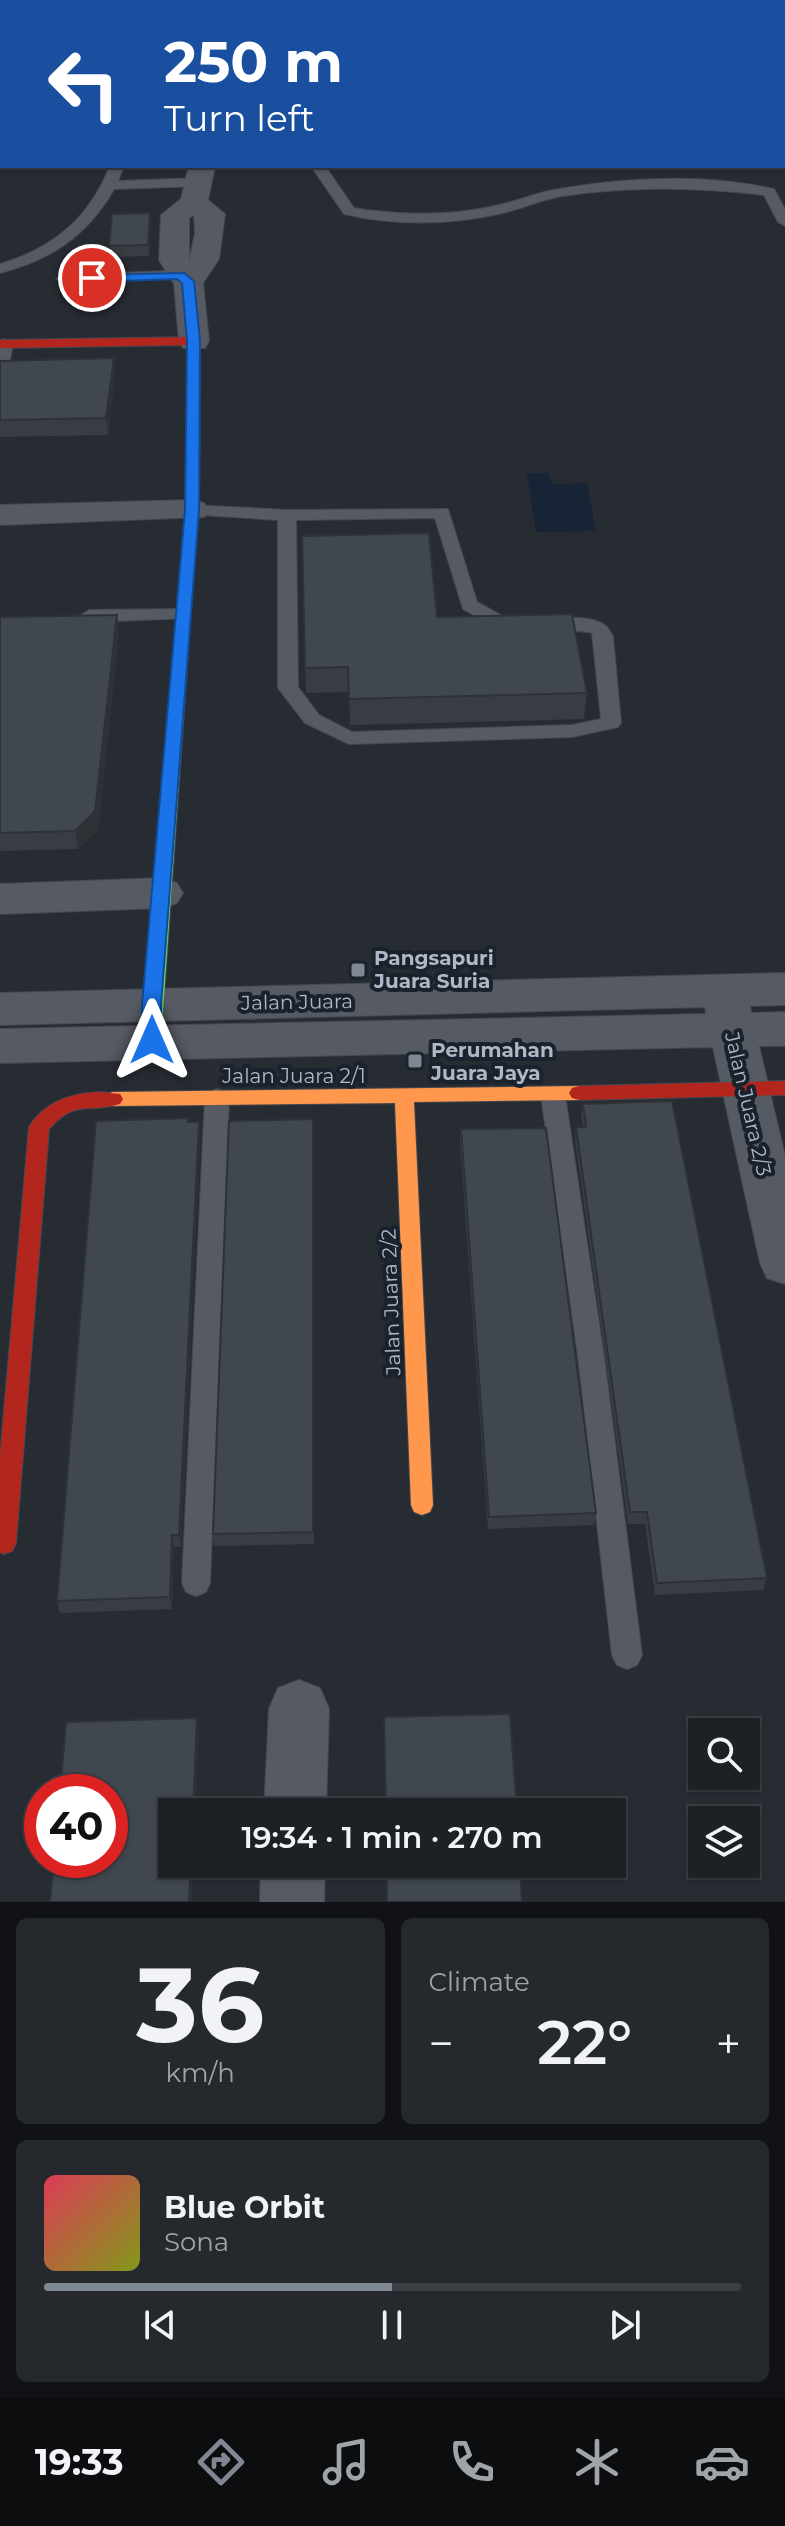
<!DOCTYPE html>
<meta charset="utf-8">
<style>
:root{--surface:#1d2126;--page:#25292e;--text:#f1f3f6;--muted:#a0a3a7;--line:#3b3e43;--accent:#7f8793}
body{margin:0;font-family:Montserrat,sans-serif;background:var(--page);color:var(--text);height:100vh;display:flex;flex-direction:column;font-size:30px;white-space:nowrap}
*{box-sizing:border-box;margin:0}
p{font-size:26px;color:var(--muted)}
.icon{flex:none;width:44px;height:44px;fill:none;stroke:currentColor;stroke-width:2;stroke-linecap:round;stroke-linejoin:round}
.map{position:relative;height:1902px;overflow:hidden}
.sheet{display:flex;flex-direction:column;gap:16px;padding:16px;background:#101215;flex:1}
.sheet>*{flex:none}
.hud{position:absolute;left:0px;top:0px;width:786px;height:168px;box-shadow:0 2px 6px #0004,0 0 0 2px var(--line);background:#1a4fa0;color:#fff;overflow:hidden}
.controls{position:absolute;left:688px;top:1718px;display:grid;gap:16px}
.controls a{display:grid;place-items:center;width:72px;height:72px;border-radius:0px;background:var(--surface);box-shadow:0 2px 6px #0004,0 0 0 2px var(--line);font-size:40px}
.speed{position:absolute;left:24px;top:1774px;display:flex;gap:16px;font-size:40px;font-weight:700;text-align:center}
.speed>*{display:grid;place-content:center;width:104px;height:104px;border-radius:50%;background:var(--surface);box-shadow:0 2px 6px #0004,0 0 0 2px var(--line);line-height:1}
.speed .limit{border:12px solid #d22;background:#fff;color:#111}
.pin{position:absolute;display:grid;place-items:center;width:68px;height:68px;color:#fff;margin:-34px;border:4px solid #fff;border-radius:50%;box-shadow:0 2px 8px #0007}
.me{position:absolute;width:88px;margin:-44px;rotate:0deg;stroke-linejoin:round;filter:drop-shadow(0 0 6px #0008)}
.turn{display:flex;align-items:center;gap:28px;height:168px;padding:0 32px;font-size:36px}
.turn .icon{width:104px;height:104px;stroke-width:2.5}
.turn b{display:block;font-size:56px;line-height:68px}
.big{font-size:60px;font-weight:600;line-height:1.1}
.sheet .tile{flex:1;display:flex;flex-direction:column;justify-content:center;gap:12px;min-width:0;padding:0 28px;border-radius:12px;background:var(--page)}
.sheet .dial{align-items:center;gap:0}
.dial b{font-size:104px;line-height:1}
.song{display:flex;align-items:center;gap:24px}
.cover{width:96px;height:96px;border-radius:12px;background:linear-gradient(135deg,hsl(350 70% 55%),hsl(70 70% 35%))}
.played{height:8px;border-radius:4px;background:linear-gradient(90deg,var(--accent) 50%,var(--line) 50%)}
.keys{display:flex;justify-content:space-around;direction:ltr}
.heat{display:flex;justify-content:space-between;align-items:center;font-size:44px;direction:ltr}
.sheet .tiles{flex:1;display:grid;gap:16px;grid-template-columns:1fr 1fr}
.tile:last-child{grid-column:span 2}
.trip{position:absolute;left:158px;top:1798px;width:468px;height:80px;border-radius:0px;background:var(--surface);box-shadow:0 2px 6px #0004,0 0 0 2px var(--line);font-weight:600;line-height:80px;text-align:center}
.dock{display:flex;height:128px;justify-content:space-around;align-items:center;background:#0c0d0f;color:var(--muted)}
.dock .icon{width:56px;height:56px}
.dock .selected{color:var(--accent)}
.dock b{font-size:36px;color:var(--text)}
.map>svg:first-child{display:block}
.green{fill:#233639}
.water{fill:#162436}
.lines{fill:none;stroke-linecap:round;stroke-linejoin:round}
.lane-casing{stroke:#444850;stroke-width:2}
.street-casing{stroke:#444850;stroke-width:2}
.fast-casing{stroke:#444850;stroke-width:2}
.slow-casing{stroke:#444850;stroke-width:2}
.jam-casing{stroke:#444850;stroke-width:2}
.lane{fill:#565a62;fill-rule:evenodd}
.street{fill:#565a62;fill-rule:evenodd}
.fast{fill:#63d668;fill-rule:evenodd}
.slow{fill:#ff974d;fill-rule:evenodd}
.jam{fill:#b3261e;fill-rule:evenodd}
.wall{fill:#383d43}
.shaded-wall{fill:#2e3237}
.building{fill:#41474e;stroke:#2e3237;stroke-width:2}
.route{fill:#1a73e8;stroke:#114b97;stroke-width:2}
.poi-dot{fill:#7f8793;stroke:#1a222e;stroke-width:3}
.labels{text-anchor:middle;stroke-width:8;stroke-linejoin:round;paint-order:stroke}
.poi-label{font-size:20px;font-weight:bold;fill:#afb8c6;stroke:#1a222e;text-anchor:start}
.street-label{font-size:20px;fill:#afb8c6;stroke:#1a222e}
</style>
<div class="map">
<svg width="785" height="1902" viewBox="0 0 785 1902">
<rect width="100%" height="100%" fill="#272c33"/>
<path class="green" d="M367 0H785V115L784 2Z"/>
<path class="water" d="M527 473H549L552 484 587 483 596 531 536 532Z"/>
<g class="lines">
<g class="lane-casing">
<path id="lane" d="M138 0H150V2H138Z
M277 0H289L290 2H278Z
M110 166H124L118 181 201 178 208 182 201 186 114 189C88 235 51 260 0 273V264C54 248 89 218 110 166Z
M311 166H325L354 208 366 210C408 215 452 216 494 206 516 202 537 192 559 189 626 177 707 174 774 189L785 209V226L778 222 764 195C698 187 628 186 562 196 541 200 523 208 503 213 452 225 395 226 344 214Z
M196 270 203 274 201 277 63 283 56 279 63 275Z
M5 339 13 344 8 370 0 375V341Z
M192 505 287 510 448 509 477 602 506 618 520 620V628L495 627 463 609 435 518 296 520 298 687 319 715 352 732 572 725 601 719 592 633C575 627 551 638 538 626 549 615 593 615 606 626 607 626 613 636 613 637L621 723 618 727 572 737 349 744 305 723 278 688V520L186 514V506Z
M184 609 190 610V618L89 622 80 616 89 610Z
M553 1086 561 1089 565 1095 604 1357 642 1655 637 1665 627 1669 617 1665 612 1655 578 1357 541 1095 545 1089Z
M217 1089 225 1092 229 1098 210 1583 206 1592 196 1596 186 1592 182 1583 205 1098 209 1092Z"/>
</g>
<g class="street-casing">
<path id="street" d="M202 0H226V2H202Z
M189 166H215L208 200 225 214 219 259 203 283 209 341 205 348H183L179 341 174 284 159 260 161 215 181 199ZM194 215 195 233 189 262V218Z
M192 500 204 503 209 510 204 517 0 525V505Z
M162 878 177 883 183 893 177 903 162 908 0 914V884Z
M785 973V1005L750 1006 751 1013 785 1012V1046H759L785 1156V1284L767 1278 760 1263 713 1047 0 1063V1029L706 1014 705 1007 0 1025V993Z
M299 1680 320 1688 329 1709 326 1812H264L269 1709 278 1688Z
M261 1864H325L324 1902H260Z"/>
</g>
<g class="fast-casing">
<path id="fast" d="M186 577 193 581 161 1040 159 1045H145L143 1040 179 581Z"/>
</g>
<g class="slow-casing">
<path id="slow" d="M579 1086 586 1088 589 1093 586 1098 579 1100 414 1102 433 1505 430 1512 422 1515 414 1512 411 1505 395 1103 113 1106 106 1104 103 1099 106 1094 113 1092Z"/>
</g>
<g class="jam-casing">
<path id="jam" d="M194 337 200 341 199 510 193 581 186 585 179 581 185 510 188 345 0 348V340Z
M785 1081V1095L579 1100 572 1098 569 1093 572 1088 579 1086Z
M100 1092 120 1094 123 1099 120 1104C87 1114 77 1098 49 1129L16 1543 12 1551 4 1554 0 1552V1457L29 1127C45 1101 72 1093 100 1092Z"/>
</g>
<use href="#lane" class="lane"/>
<use href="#street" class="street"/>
<use href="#fast" class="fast"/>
<use href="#slow" class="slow"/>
<use href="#jam" class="jam"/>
</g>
<path class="wall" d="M151 225 149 256 110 257 109 246Z
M114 358 115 374 108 435 0 437V361Z
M0 617 119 633 98 830 78 849 0 851Z
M437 617 587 693 584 719 350 725 349 692 306 693 305 668Z
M583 1104 767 1578 763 1590 655 1595 645 1524H628L575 1140 576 1127H583L581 1117Z
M189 1122H199L200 1135 181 1547H174L172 1609 60 1613 57 1601Z
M461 1129 596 1513 594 1525 488 1529 460 1143Z
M314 1132V1544L214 1546 213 1534Z"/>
<path class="shaded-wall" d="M150 213 151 225 149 256 148 245Z
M114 358 115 374 108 435 106 418Z
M117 615 119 633 98 830 78 849 75 831Z
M199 1122 200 1135 181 1547 179 1535Z
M172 1535 174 1547 172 1609 170 1597Z
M197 1718 199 1730 195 1812H193Z
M191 1864H193L192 1902H189Z"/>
<path class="building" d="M150 213 148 245 109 246 112 214Z
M114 358 106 418 0 420V361Z
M429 533 437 617 572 614 587 693 349 699 348 667 305 668 302 536Z
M117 615 95 811 75 831 0 833V617Z
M672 1101 767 1578 657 1583 647 1512H630L576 1127H586L583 1104Z
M188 1118V1122H199L179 1535H172L170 1597 57 1601 96 1121Z
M313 1119V1532L213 1534 229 1121Z
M546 1128 596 1513 489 1517 461 1129Z
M510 1714 517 1812H386L384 1717Z
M197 1718 193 1812H172V1864H191L189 1902H50L54 1860H110V1792H60L66 1722Z
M387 1864H520L522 1902H387Z"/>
<path class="route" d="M184 273 194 281 200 341 199 510 161 1005 162 1040 152 1047 142 1040V1005L185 510 187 341 182 283 177 279 92 282 86 278 92 275Z"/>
<g class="poi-dot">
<rect x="350" y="962" width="16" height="16" rx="4"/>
<rect x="407" y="1053" width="16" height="16" rx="4"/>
</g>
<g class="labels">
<g class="poi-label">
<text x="374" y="965">Pangsapuri<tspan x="374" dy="23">Juara Suria</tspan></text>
<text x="431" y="1057">Perumahan<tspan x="431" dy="23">Juara Jaya</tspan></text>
</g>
<g class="street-label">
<text transform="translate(297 1002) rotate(-1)" y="7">Jalan Juara</text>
<text x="294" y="1083">Jalan Juara 2/1</text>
<text transform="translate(748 1104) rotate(77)" y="7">Jalan Juara 2/3</text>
<text transform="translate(391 1302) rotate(-92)" y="7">Jalan Juara 2/2</text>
</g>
</g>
</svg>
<div class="controls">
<a><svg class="icon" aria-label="search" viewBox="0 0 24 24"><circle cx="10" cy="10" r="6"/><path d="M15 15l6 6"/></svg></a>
<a><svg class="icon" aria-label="layers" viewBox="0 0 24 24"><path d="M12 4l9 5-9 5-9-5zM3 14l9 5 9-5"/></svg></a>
</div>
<div class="speed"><div class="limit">40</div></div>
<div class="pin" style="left:92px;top:278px;background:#d93025"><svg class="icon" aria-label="arrive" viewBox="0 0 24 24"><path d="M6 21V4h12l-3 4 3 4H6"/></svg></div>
<svg class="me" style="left:152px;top:1040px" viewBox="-20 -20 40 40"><path d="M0-17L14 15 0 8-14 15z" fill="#1a73e8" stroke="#fff" stroke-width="4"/></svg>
<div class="trip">19:34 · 1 min · 270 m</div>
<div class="hud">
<div class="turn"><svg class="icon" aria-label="left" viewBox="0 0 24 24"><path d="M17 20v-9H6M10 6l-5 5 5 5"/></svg><div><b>250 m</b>Turn left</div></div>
</div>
</div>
<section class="sheet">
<div class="tiles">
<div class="tile dial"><b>36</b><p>km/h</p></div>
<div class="tile"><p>Climate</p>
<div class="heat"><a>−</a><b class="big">22°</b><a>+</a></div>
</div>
<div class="tile">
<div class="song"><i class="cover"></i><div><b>Blue Orbit</b><p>Sona</p></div></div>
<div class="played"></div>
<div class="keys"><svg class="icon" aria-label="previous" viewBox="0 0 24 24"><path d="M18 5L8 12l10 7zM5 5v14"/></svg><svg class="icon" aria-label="pause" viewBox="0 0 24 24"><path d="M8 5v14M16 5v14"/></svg><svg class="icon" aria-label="next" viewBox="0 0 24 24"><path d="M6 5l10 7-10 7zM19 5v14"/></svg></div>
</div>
</div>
</section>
<nav class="dock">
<b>19:33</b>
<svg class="icon selected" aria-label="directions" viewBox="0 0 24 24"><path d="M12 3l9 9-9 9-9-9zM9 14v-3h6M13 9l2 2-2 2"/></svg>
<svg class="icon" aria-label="music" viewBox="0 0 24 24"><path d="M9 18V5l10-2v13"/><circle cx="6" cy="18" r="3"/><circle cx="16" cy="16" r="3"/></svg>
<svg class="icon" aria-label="phone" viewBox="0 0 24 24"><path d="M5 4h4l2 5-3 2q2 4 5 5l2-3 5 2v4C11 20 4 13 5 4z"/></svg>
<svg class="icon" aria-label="climate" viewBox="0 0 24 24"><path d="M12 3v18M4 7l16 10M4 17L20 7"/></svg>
<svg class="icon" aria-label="car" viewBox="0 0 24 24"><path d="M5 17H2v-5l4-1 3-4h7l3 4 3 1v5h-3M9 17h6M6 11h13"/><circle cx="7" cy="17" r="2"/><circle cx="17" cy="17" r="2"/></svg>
</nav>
